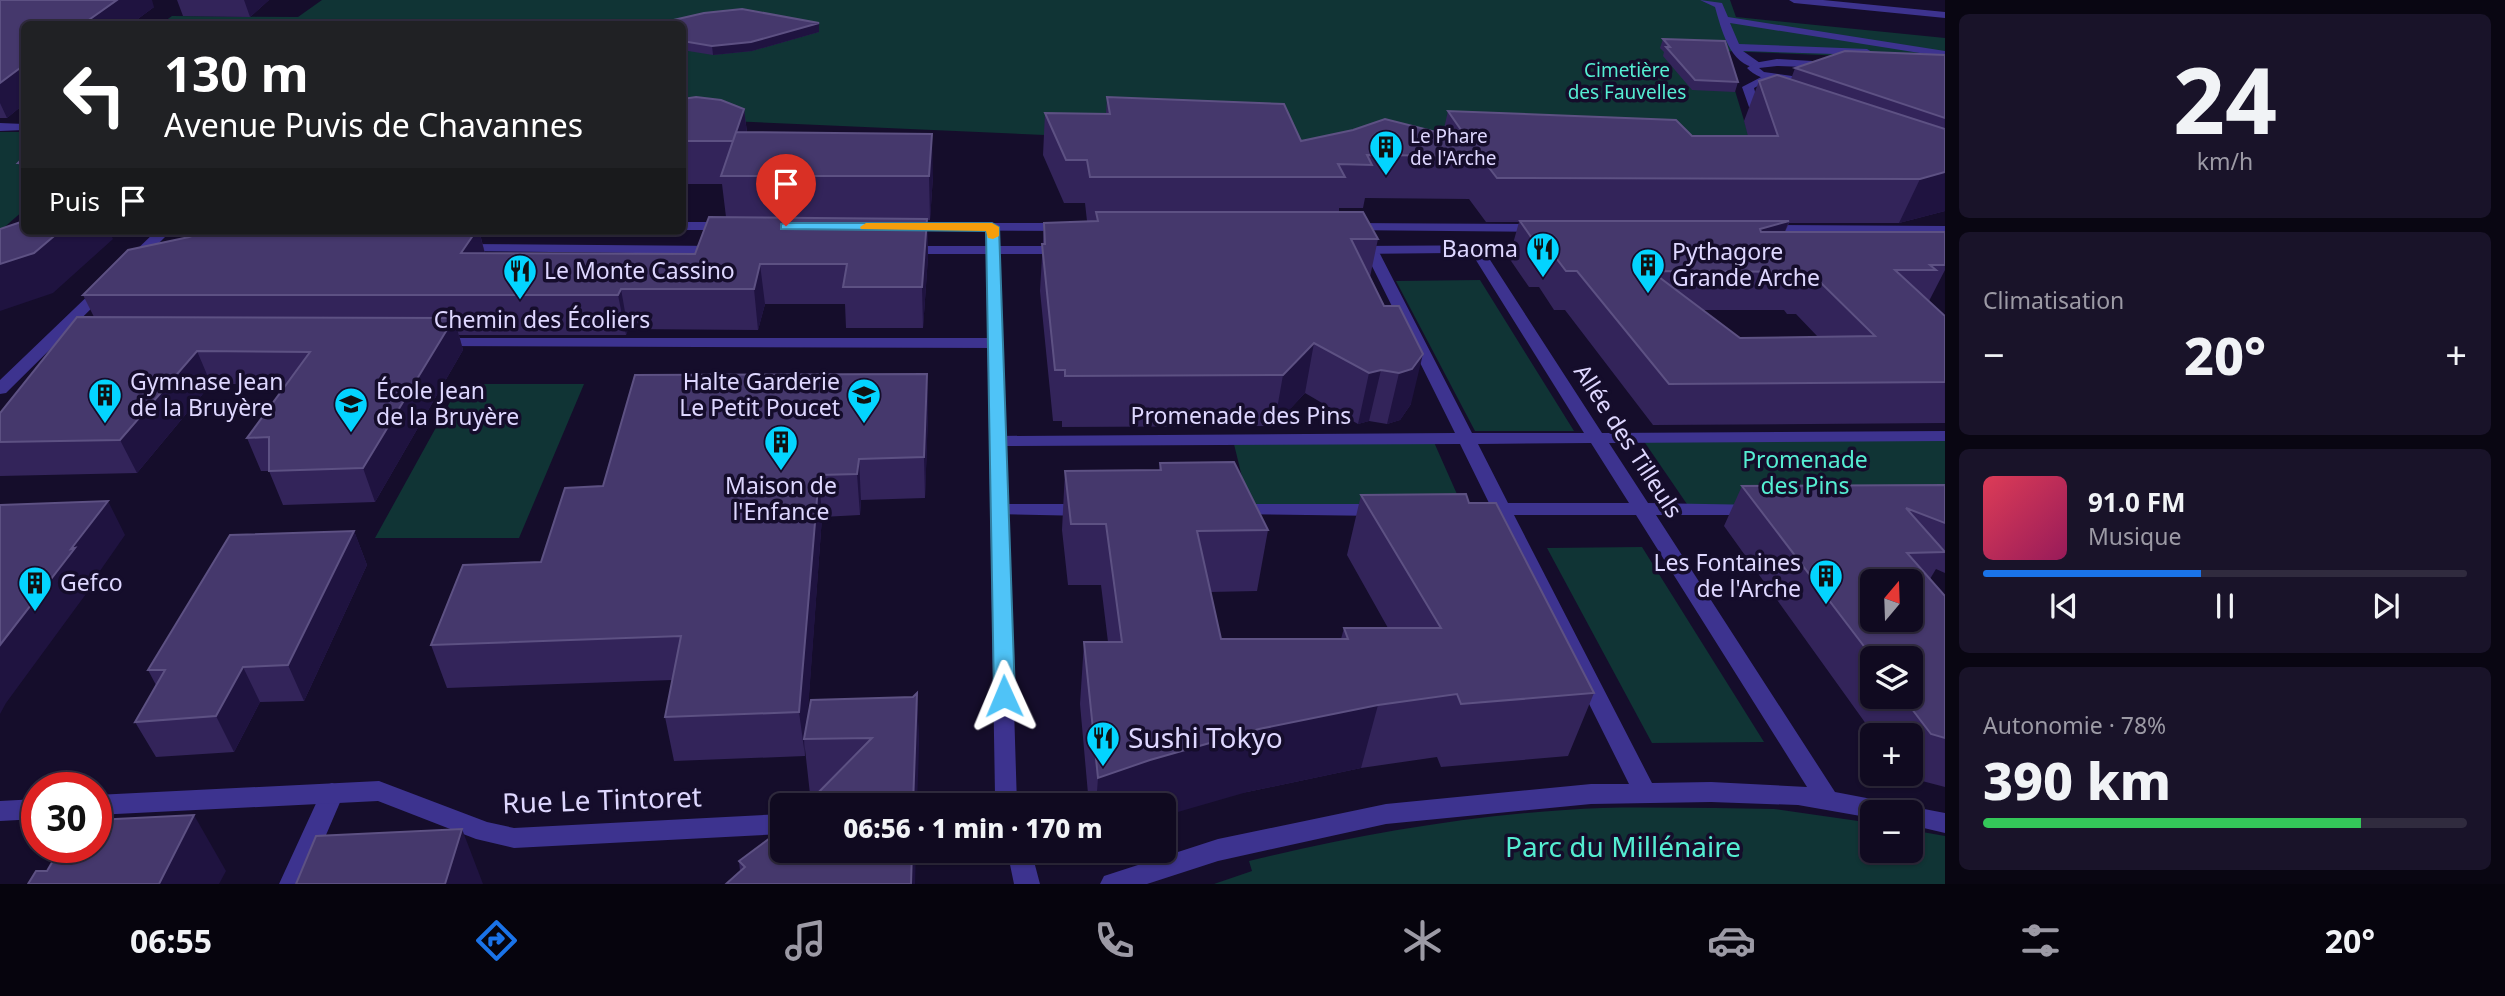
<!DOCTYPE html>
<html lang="fr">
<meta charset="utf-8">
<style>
:root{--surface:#100a20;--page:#191329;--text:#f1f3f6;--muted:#9c9aa5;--line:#302b3e;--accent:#1a73e8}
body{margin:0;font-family:"Noto Sans",sans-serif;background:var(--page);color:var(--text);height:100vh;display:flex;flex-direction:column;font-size:26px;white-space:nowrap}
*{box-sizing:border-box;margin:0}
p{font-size:23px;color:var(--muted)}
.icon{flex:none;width:38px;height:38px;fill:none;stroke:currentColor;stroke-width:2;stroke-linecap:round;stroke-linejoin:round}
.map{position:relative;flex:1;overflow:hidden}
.details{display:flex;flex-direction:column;gap:14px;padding:14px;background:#090612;width:560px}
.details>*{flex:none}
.hud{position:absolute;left:21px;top:21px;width:665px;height:214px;border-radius:10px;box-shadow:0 2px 5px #0004,0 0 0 2px var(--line);background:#202124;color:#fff;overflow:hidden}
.needle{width:46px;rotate:19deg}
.fabs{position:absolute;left:1860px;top:569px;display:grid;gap:14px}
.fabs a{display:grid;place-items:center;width:63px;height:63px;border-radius:10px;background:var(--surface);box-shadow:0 2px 5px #0004,0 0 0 2px var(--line);font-size:35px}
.speed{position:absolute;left:21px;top:772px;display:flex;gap:14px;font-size:35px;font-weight:700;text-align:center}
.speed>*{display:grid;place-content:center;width:91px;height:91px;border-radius:50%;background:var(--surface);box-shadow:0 2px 5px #0004,0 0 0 2px var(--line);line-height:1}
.speed .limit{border:10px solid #d22;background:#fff;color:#111}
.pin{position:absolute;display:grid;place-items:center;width:60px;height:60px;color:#fff;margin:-72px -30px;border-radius:50% 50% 50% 0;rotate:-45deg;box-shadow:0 0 7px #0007}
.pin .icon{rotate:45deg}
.me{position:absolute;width:77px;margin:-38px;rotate:359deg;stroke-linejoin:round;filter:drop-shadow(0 0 5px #0008)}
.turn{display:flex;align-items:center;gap:24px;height:147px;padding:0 28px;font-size:32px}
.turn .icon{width:91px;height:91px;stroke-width:2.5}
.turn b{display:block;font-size:49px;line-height:60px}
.then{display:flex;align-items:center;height:66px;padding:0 28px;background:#0003;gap:14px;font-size:26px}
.big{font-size:52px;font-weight:800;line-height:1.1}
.details .card{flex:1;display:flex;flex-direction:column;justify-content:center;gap:10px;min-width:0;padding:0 24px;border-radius:10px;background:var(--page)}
.details .dial{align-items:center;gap:0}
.dial b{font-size:91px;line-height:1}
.song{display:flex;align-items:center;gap:21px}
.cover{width:84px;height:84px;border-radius:10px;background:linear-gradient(135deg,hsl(350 70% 55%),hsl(330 70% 35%))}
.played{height:7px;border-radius:4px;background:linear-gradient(90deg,var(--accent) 45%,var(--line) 45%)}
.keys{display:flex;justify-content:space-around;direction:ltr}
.heat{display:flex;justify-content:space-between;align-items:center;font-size:38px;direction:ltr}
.charge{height:10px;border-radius:5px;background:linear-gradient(90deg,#34c759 78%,var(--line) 0)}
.trip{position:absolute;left:770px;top:793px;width:406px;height:70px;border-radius:10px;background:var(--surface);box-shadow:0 2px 5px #0004,0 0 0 2px var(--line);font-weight:800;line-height:70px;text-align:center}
.dock{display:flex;height:112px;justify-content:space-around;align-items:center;background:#06040d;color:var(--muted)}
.dock .icon{width:49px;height:49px}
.dock .on{color:var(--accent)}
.dock b{font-size:32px;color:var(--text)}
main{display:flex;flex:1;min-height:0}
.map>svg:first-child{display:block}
.green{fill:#103435}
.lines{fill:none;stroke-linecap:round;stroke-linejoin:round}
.pedestrian{fill:#3d338f;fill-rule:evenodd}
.minor{fill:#3d338f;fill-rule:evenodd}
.wall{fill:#33245a;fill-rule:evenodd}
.shaded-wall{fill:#1f1340}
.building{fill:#45386c;stroke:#5d5183;stroke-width:2;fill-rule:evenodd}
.route{fill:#4fc3f7;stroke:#337fa1;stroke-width:2}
.slow{fill:#f59e0b}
.labels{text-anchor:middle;stroke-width:7;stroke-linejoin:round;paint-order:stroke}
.far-park-label{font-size:19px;fill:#55edd2;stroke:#150d2b}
.far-poi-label{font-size:19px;fill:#ded7ff;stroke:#150d2b;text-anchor:start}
.poi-label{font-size:23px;fill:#ded7ff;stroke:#150d2b;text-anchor:start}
.street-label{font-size:23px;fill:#ded7ff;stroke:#150d2b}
.park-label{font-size:23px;fill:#55edd2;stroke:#150d2b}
.near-poi-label{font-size:28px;fill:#ded7ff;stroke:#150d2b;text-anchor:start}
.near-street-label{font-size:28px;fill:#ded7ff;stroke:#150d2b}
.near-park-label{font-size:28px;fill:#55edd2;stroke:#150d2b}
</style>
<main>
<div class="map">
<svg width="1945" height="884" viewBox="0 0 1945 884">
<rect width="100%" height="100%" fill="#150d2b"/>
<path class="green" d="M322 0H1730L1736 17 1945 38V60L1723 51 1753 150 1454 153 683 119 682 24H161L172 16 298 17Z
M0 132H24V210L0 231Z
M1480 280 1574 431H1475L1396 281Z
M460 384H584L519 538H375Z
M1945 436V508L1691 510 1641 437Z
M1233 440H1433L1464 510H1250Z
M1642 547 1764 742 1652 743 1547 548Z
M1715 808 1774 809 1872 823V850H1911V830L1945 836V884H1214L1252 871 1249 861C1353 836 1458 817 1565 810 1615 806 1665 808 1715 808Z"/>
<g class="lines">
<path class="pedestrian" d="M1700 0 1722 3 1728 17 1945 51V57L1730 23 1739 44 1867 49 1872 52 1867 55 1743 51 1760 63V67C1731 70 1721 28 1715 7Z
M1769 73 1773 74V78L1754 88 1758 103 1776 111 1770 114 1749 107 1742 87Z
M1476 245 1483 249 1602 433 1945 431V441L1609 443 1648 503 1763 505 1765 509 1756 515H1656L1835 792 1945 813V833L1911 825V812H1872V818L1798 805 1711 802 1591 804 1386 824 1218 861 1147 884H1100L1104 876 1218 839 1386 804 1591 784H1629L1495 515H1476L1467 509 1476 503H1489L1460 444 998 446 989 441 998 436 1455 433 1364 250 1371 246 1378 250 1472 433H1584L1469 249ZM1591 443 1629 503H1508L1478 444ZM1514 515H1636L1807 787 1711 782 1652 783Z
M439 338H996L1004 343 996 348 433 346 431 343 433 340Z
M1000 504H1087L1096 510 1087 516 993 514 991 510Z
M1234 504H1381L1390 510 1381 516 1227 514 1225 510Z
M332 783 340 786 344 793 305 884H279L324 786Z
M1007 850H1031L1040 884H1014Z"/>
<path class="minor" d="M1789 0H1823L1945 12V18L1794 3Z
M1777 59 1830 62 1835 65 1830 68 1777 66 1759 68 1764 72 1799 77 1801 79C1787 88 1757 79 1747 68L1754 63Z
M0 123 24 124V130L0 131Z
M682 222H727L734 226 727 230H682Z
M906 223H1067L1074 227 1067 231 901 230V224Z
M1350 223 1539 224 1546 228 1539 232 1345 230V224Z
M1763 225 1945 226V234L1758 232 1756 229Z
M156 231H171L139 263H129V257Z
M993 237 998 238 1000 246H1064L1071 250 1064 254H1000L1017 805H980L984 798 995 795 986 254H906L899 250 906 246H986L988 238Z
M462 244 721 246 728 250 721 254 457 251V245Z
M1536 245 1543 249 1541 252 1354 254 1347 250 1354 246Z
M103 285 110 289 108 292 6 393 0 394V380L98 286Z
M379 781 487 822 514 828 782 814V834L514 848 476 839 378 801 96 815V795Z
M37 799V819L0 821V801Z"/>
</g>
<path class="wall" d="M0 0 154 7 131 24H24V104L7 118H0Z
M177 0H269L250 17 183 16Z
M819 23V32L752 51 713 55 682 50V24Z
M1663 39 1738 82 1735 92 1692 90 1663 56 1664 52 1660 48Z
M1945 55V211L1899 223H1789L1785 232H1945V270L1929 301 1945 316V423L1653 425 1565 310H1554L1539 287H1529L1509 258 1519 222H1486L1469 199 1365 198 1363 208H1339V212L1378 239 1370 277 1411 404 1400 420 1387 424 1369 421 1358 424 1305 393 1274 426 1062 427V421H1053L1040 291 1044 223 1096 221H1087L1085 203H1064L1043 155 1045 113 1106 114 1107 97 1301 141 1443 133 1448 111 1692 136H1748L1744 121 1759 81 1791 79 1795 68ZM1702 310H1784L1787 314H1796L1818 337 1740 338Z
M682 99 744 109 747 132 933 176 930 220H927L928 257 923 328H846L845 304H765L758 330 628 329 626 335H459L463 350 375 502 283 505 269 471H261L247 438 287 384H211L137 473 0 476V413L94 317 83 295 189 237 206 231H501L497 237 480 234 485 253 695 254 726 217 722 184H682Z
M24 157V177L18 163Z
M927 374 928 413 925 498 861 500 860 515 822 517 807 721 913 697 917 693 919 748 817 794H810L805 749V756L674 761 665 717 672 680 447 688 431 645 541 562 603 486Z
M1160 463 1268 530 1257 591 1210 592 1221 639H1341L1344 628H1388L1347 555 1361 495 1469 503 1594 693 1568 756 1441 767 1437 757 1361 768 1247 792 1164 805H1089L1080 704 1084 642H1108L1101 585H1068L1062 530 1065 471 1159 470Z
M1945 485V573L1936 569 1930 579 1945 596V787L1903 776 1901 774H1911V735H1874L1724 526 1742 486ZM1872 658 1911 696H1872Z
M354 531 367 565 304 701 260 702 234 752 156 757 135 722 156 685 148 670Z
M782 829 740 871 739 861Z"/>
<path class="shaded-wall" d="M117 0H152L154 7 131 24H83Z
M244 0H269L250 17Z
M819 23V32L752 51 713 55 712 46Z
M24 65V104L7 118 0 103V83Z
M744 109 749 150 733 141Z
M932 134 933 176 930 220 929 176Z
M1945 172V211L1899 223 1920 179Z
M927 219 928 257 923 328 922 287Z
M1789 221 1774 258 1745 266 1760 229Z
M60 231H109L113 239 53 293 0 311V264Z
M476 231H479L488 266 461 253Z
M760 264 765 304 758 330 754 289Z
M621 289 628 329 626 335 618 295Z
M454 318 463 350 375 502 363 468Z
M1314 343 1305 393 1274 426 1283 375Z
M197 351 211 384 137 473 120 440Z
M1423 354 1411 404 1400 420 1387 424 1399 373Z
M1381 370 1369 421 1358 424 1369 373Z
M927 374 928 413 925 498 924 457Z
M859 459 861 500 860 515 857 474Z
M819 475 822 517 806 739H804L805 756 799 712Z
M108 501 125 535 93 581 94 583 6 703 0 714V645Z
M354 531 367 565 304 701 288 665Z
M243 667 260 702 234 752 216 716Z
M917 693 919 748 917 805H913Z
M1378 705 1361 768 1247 792 1164 816V805H1096L1098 778 1150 760 1259 729Z
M194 815 226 871 219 884H159Z
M462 829 483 884H445Z
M912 850H916L915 884H911Z"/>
<path class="building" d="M0 0H117L83 24H24V65L0 83Z
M742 9 819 23 751 42 712 46 682 41V24H656L704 13Z
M1663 39 1725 41 1738 82 1695 80 1666 47H1670Z
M1845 51 1945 55V118L1795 68Z
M1777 75 1945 129V172L1920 179 1497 178 1480 156 1367 155 1372 165 1338 164 1345 177H1090L1087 160H1066L1045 113 1110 114 1107 97 1284 104 1301 141 1353 130 1385 119 1468 140 1448 111 1676 120 1692 136H1778L1759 81Z
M696 97 721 100 744 109 733 141H682V99Z
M736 132 932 134 929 176H721Z
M24 157V163H18Z
M1096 212H1363L1378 239H1351L1384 306H1399L1423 354 1412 369 1399 373 1381 370 1369 373 1314 343 1283 375 1065 376V370H1055L1042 244H1045L1044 223 1098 221Z
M709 217 927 219 922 287H843L847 264H760L754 289H621L618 295H83L128 250 189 237 206 231H476L461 253 695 254Z
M24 221V231H60L34 253 0 264V229Z
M1520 221H1789L1760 229 1761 232H1945V265H1930L1936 270H1895L1945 316V382L1669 384 1577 271H1566L1550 250H1540ZM1651 271 1801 272 1804 275H1813L1875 336 1740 338Z
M77 317 454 318 363 468 269 471V437L247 438 310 352 197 351 120 440 0 442V413Z
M927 374 924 457 859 459 857 474 819 475 799 712 665 717 681 636 431 645 463 565 541 562 565 488 603 486 635 375Z
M1234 462 1268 530 1197 531 1221 639H1348L1344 628H1441L1361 495 1466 494 1469 503H1496L1594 693 1461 704 1457 694 1378 705 1259 729 1150 760 1098 778 1084 642H1122L1106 524H1071L1065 471 1161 470 1160 463Z
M1945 485V523L1906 508 1945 552 1907 553 1945 596V738L1931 734 1902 696H1911V658H1873L1742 486ZM1872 581H1911V620H1872Z
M108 501 71 549 75 548 0 645V505Z
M354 531 288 665 243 667 216 716 135 722 165 670H148L230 535Z
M917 693 913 805H810V801L872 738 804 739 811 700 913 697Z
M194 815 159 884H28L36 871H47L61 847H96V820Z
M462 829 445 884H296L316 836Z
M782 829V850H912L911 884H726L745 867 739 861Z"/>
<path class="route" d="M786 223H992L999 227 1015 696 1012 701 1004 704 997 701 994 696 986 231 781 229V224Z"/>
<path class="slow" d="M866 223H992L999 227V236L993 239 988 238 986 231 861 229 860 227Z"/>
<defs>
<g id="building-pin" transform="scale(1.75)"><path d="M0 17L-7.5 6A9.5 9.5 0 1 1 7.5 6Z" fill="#03d4ff" stroke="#150d2b"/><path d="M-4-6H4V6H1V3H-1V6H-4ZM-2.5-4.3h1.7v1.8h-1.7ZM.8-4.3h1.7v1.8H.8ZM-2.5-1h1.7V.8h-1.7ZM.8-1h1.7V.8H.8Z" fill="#111"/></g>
<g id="restaurant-pin" transform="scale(1.75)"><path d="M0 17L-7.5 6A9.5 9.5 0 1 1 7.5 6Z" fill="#03d4ff" stroke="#150d2b"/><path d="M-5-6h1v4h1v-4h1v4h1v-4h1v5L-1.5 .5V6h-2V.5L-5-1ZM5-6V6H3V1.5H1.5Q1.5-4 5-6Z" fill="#111"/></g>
<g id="school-pin" transform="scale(1.75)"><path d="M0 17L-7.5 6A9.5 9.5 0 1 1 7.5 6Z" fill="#03d4ff" stroke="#150d2b"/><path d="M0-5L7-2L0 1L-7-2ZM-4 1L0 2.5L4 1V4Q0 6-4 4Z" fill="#111"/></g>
</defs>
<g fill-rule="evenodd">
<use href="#building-pin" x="1386" y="147"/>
<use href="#restaurant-pin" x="1543" y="249"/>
<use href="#building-pin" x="1648" y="265"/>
<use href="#restaurant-pin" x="520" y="271"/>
<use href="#building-pin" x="105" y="395"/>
<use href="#school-pin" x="864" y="395"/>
<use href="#school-pin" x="351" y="404"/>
<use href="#building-pin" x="781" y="442"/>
<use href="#building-pin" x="1826" y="576"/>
<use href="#building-pin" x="35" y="583"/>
<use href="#restaurant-pin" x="1103" y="738"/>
</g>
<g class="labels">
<g class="far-park-label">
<text x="1627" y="77">Cimetière<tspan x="1627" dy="22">des Fauvelles</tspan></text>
</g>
<g class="far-poi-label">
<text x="1410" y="143">Le Phare<tspan x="1410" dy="22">de l'Arche</tspan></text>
</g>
<g class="poi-label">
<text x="1518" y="257" text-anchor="end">Baoma</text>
<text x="1672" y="260">Pythagore<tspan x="1672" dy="26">Grande Arche</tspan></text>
<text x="544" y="279">Le Monte Cassino</text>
<text x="130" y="390">Gymnase Jean<tspan x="130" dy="26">de la Bruyère</tspan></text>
<text x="840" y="390" text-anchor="end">Halte Garderie<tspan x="840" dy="26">Le Petit Poucet</tspan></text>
<text x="376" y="399">École Jean<tspan x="376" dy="26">de la Bruyère</tspan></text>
<text x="781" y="494" text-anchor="middle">Maison de<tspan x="781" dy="26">l'Enfance</tspan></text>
<text x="1801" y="571" text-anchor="end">Les Fontaines<tspan x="1801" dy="26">de l'Arche</tspan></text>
<text x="60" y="591">Gefco</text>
</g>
<g class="street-label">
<text x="542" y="328">Chemin des Écoliers</text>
<text x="1241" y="424">Promenade des Pins</text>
<text transform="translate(1628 441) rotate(57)" y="8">Allée des Tilleuls</text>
</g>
<g class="park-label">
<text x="1805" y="468">Promenade<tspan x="1805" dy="26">des Pins</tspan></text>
</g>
<g class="near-poi-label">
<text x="1128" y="748">Sushi Tokyo</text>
</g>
<g class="near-street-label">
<text transform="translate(602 800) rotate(-2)" y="10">Rue Le Tintoret</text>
</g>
<g class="near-park-label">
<text x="1623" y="857">Parc du Millénaire</text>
</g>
</g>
</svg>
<div class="fabs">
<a><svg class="needle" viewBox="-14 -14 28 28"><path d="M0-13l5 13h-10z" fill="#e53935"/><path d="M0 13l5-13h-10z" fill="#9c9aa5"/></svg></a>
<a><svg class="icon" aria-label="layers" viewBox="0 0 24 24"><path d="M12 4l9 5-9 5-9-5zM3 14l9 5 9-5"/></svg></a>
<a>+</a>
<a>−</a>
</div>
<div class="speed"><div class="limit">30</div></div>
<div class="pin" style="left:786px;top:226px;background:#d93025"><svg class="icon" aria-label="arrive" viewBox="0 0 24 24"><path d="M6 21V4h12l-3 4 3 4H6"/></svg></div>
<svg class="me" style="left:1004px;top:696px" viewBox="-20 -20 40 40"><path d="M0-17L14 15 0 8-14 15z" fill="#4fc3f7" stroke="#fff" stroke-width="4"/></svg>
<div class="trip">06:56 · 1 min · 170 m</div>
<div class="hud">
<div class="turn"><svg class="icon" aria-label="left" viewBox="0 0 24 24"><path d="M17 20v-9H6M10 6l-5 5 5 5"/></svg><div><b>130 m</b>Avenue Puvis de Chavannes</div></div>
<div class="then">Puis<svg class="icon" aria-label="arrive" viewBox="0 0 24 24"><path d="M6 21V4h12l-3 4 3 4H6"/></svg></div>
</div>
</div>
<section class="details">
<div class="card dial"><b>24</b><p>km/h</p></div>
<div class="card"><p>Climatisation</p>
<div class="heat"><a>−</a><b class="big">20°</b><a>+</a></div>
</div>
<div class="card">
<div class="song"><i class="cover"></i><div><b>91.0 FM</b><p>Musique</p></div></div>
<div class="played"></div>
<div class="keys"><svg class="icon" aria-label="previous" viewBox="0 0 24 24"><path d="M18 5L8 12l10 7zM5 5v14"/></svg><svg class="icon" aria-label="pause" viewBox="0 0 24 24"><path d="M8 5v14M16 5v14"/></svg><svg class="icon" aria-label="next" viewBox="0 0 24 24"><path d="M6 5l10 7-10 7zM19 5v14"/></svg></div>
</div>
<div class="card"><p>Autonomie · 78%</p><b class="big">390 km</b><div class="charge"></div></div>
</section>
</main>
<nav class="dock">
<b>06:55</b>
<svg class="icon on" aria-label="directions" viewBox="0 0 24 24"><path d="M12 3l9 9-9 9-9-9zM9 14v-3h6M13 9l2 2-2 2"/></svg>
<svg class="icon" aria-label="music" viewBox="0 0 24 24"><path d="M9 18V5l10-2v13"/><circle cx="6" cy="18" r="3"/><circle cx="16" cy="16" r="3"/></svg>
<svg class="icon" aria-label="phone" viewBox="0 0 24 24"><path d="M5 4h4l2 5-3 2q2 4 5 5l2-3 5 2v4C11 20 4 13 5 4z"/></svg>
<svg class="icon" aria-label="climate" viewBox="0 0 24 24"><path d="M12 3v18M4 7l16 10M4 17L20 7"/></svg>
<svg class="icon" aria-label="car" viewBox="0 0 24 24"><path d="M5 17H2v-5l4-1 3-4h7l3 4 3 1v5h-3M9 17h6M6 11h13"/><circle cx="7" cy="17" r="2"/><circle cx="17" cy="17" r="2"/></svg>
<svg class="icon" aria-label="filters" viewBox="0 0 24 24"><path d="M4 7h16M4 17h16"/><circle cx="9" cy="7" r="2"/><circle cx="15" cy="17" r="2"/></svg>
<b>20°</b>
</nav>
